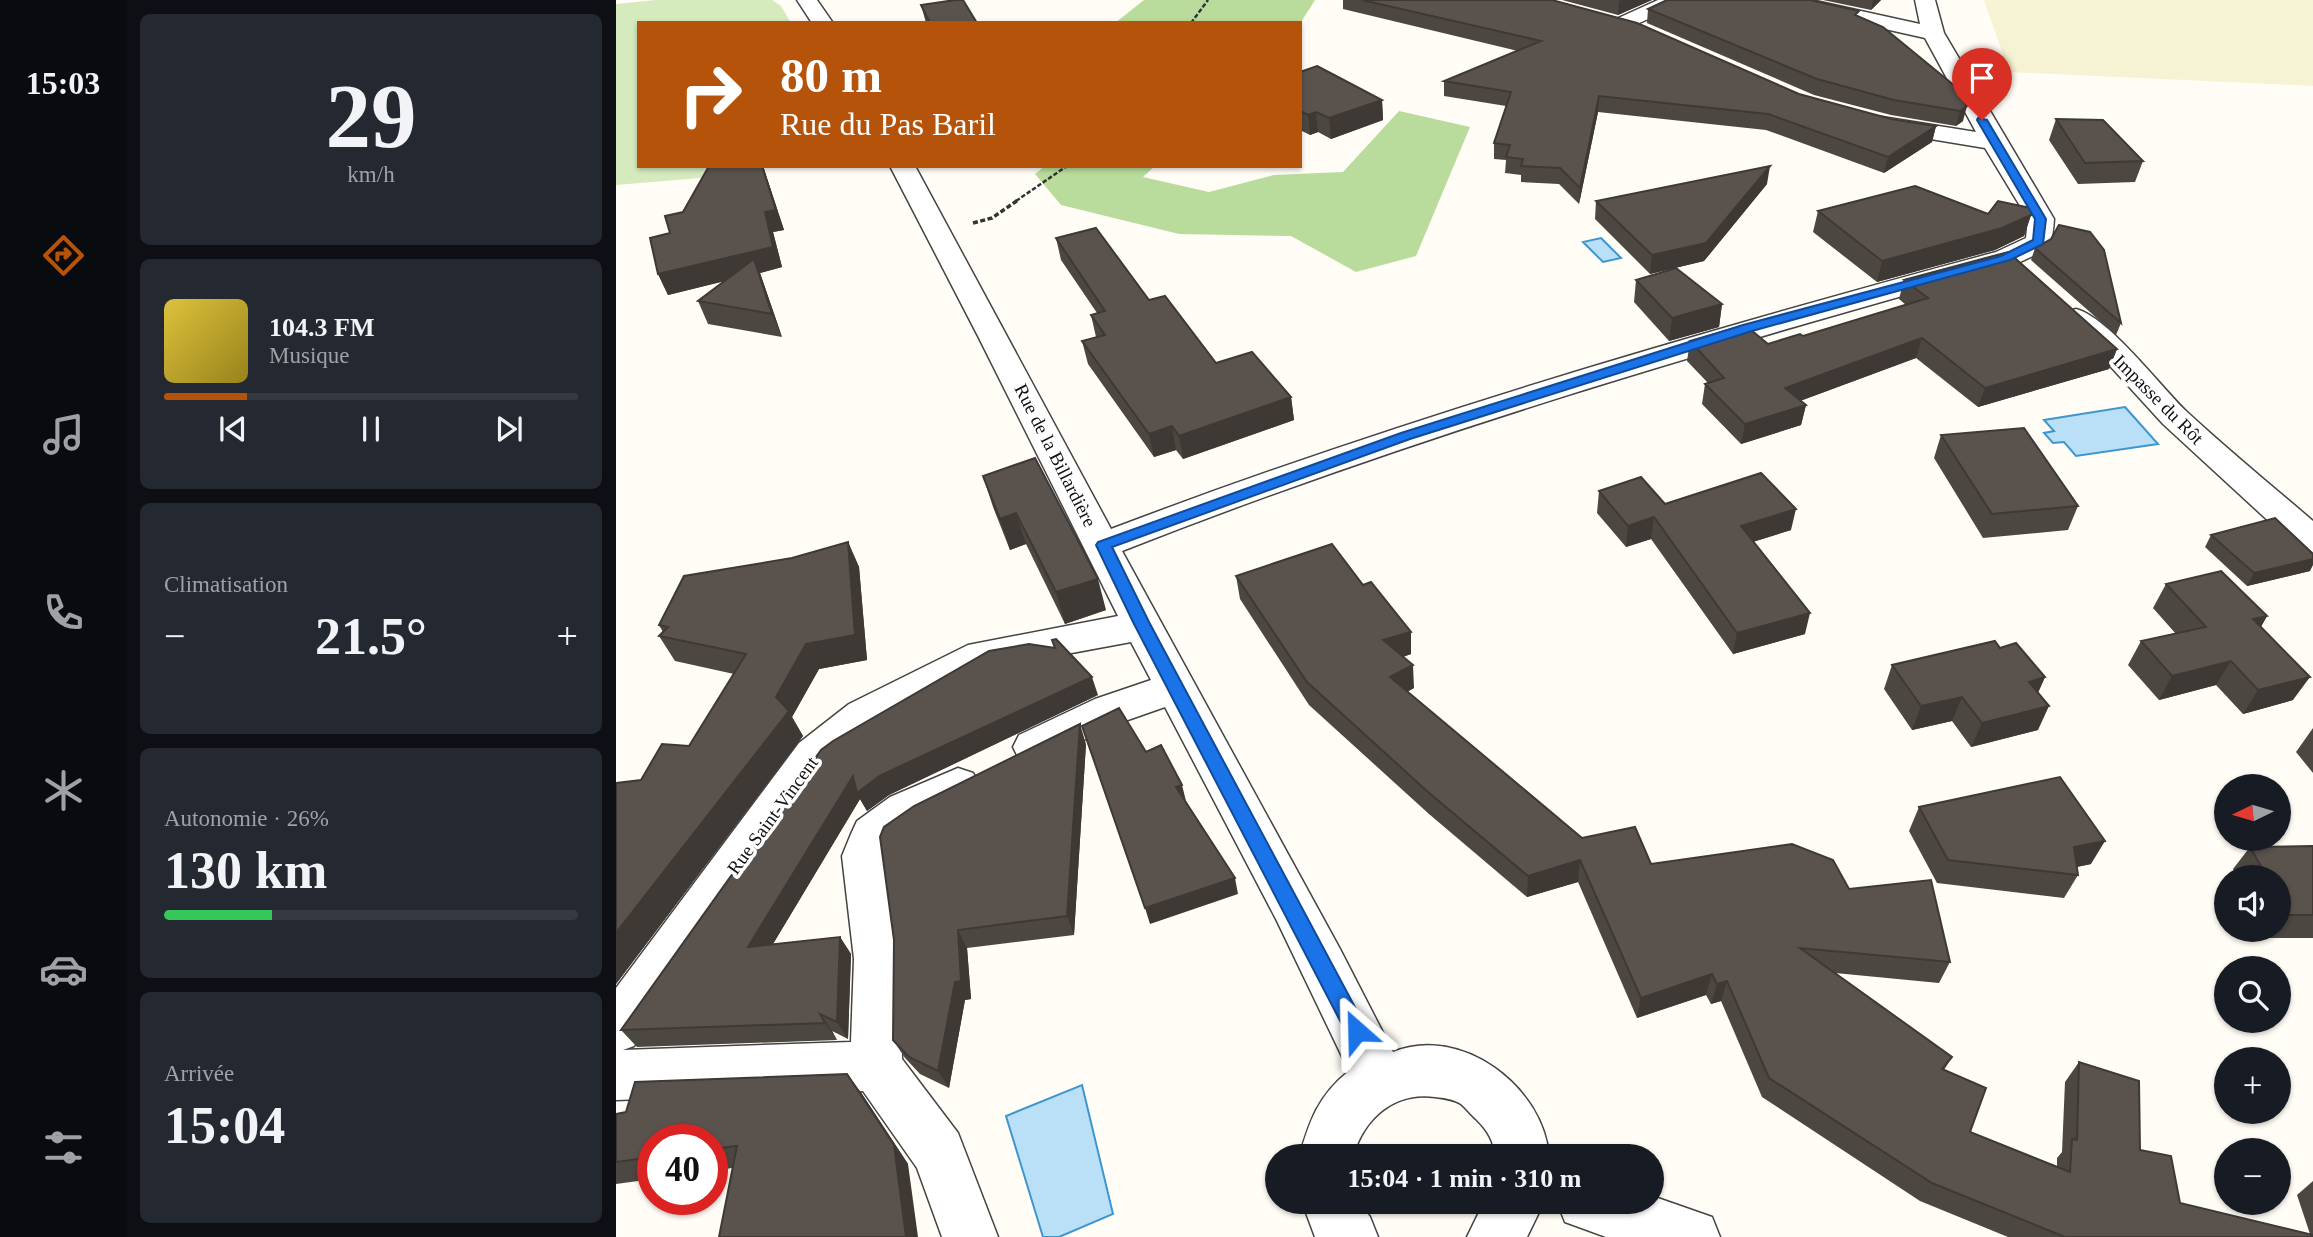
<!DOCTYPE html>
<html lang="fr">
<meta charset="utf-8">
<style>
:root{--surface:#171b24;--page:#242831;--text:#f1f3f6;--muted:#9ea1a6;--line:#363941;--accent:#b45309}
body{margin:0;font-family:"Times New Roman",serif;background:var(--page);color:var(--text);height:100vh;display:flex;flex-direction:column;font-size:26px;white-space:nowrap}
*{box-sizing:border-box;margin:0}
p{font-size:23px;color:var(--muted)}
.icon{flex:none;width:38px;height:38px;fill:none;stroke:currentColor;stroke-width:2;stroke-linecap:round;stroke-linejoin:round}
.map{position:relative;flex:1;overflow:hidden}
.details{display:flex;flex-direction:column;gap:14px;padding:14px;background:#0d0f14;width:490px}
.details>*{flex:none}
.hud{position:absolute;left:21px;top:21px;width:665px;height:147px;border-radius:0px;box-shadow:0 2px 5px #0004;background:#b45309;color:#fff;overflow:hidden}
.needle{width:46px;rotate:265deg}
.controls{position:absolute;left:1598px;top:774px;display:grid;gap:14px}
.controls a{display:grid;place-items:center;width:77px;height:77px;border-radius:50%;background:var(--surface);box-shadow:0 2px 5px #0004;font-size:35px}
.speed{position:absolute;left:21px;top:1124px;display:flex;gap:14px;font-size:35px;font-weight:700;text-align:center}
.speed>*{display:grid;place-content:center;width:91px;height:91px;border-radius:50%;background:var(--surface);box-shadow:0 2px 5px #0004;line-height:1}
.speed .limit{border:10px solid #d22;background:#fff;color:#111}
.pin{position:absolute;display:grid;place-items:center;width:60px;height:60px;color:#fff;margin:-72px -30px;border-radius:50% 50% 50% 0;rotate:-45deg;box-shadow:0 0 7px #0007}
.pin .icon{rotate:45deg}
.me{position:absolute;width:77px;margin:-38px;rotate:335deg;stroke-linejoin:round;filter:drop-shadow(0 0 5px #0008)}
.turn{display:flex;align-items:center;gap:24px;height:147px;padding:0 28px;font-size:32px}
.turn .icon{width:91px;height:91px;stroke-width:2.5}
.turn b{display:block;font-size:49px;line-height:60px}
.big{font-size:52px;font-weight:600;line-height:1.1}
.details .card{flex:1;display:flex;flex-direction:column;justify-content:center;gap:10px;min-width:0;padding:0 24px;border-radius:10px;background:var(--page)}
.details .dial{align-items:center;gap:0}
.dial b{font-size:91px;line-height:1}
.song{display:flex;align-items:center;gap:21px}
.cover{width:84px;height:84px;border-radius:10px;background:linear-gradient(135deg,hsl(50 70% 55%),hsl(50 70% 35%))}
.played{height:7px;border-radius:4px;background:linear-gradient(90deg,var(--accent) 20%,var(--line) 20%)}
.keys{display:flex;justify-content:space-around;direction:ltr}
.heat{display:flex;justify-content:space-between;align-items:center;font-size:38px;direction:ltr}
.charge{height:10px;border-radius:5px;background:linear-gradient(90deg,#34c759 26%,var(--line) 0)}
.trip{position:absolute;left:649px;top:1144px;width:399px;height:70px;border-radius:35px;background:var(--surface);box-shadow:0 2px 5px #0004;font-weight:600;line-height:70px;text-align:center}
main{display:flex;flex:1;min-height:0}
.menu{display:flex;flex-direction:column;width:126px;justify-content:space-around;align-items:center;background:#090b0e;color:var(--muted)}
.menu .icon{width:49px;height:49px}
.menu .active{color:var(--accent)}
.menu b{font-size:32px;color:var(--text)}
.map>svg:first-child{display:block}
.farmland{fill:#f6f3d4}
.green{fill:#d5ebbd}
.forest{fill:#b9dc9c}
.water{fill:#b9e0f7;stroke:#3f96cf;stroke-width:2}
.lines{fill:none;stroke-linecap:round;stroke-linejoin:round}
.minor-casing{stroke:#444;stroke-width:3}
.path-far1{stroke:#333;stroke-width:2.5;stroke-dasharray:4.5 2;stroke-linecap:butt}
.path{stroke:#333;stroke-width:3.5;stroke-dasharray:5 2.5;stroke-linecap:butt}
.minor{fill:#fff;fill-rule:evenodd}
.wall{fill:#4d4742}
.shaded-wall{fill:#3f3936}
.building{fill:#5a524d;stroke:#3f3936;stroke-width:2}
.route{fill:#1a73e8;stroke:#114b97;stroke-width:2}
.labels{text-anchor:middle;stroke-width:7;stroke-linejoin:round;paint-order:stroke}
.street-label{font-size:19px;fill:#111;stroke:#fff}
</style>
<main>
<nav class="menu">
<b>15:03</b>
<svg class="icon active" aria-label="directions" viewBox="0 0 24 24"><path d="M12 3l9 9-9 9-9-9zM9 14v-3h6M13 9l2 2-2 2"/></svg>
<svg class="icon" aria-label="music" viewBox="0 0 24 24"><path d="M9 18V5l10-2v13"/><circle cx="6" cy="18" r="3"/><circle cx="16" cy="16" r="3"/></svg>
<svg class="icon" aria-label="phone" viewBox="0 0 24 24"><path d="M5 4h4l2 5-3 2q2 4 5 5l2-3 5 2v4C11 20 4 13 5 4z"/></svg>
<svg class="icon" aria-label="climate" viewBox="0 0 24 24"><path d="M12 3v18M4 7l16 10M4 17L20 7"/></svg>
<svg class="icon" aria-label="car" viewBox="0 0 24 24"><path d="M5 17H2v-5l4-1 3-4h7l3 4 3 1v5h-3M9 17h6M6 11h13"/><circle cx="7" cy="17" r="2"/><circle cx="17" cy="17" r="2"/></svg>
<svg class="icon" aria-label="filters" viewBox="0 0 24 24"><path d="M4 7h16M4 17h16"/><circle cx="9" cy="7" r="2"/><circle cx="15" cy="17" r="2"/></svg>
</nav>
<section class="details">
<div class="card dial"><b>29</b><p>km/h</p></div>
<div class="card">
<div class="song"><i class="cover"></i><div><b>104.3 FM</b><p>Musique</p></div></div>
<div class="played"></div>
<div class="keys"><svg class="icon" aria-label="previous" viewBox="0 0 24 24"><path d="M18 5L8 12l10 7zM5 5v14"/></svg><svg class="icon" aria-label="pause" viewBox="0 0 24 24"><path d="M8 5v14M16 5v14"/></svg><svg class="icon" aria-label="next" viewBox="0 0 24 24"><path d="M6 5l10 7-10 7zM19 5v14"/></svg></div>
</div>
<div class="card"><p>Climatisation</p>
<div class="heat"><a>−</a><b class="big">21.5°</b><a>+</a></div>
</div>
<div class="card"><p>Autonomie · 26%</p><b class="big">130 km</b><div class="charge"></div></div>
<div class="card"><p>Arrivée</p><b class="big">15:04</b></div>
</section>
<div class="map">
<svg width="1697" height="1237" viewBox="0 0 1697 1237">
<rect width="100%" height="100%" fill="#fffdf5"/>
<path class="farmland" d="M1368 0H1697V86L1393 72Z"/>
<path class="green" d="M40 0H156L165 6 175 23H23V166H100L96 177 0 185V4Z"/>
<path class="forest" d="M528 0H699L685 22 678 23H499Z
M783 111 854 127 800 256 740 272 675 236 563 234 445 205 419 174 429 166H539L527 177 593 192 658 175 727 172Z"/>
<path class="water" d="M985 238 1005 258 987 262 967 242Z
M1509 407 1542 444 1460 456 1448 442 1437 443 1428 433 1438 431 1428 420Z
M466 1085 497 1214 443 1237H427L390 1116Z"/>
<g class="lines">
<g class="minor-casing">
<path id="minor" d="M181 0H201L217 23H196Z
M1042 0H1069L1066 4 1012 28H998L995 24 998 20Z
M1157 0H1195L1304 24 1299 0H1319L1328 33 1438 219C1436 254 1429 249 1400 264 1098 348 798 436 506 551L724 949 777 1052C845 1024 928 1087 933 1157H879C878 1141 872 1131 860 1119 855 1115 850 1108 845 1104 837 1099 828 1098 819 1097 778 1091 747 1119 737 1157H683C694 1120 702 1096 733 1071L661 921 549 707 509 721 418 763 403 759 397 747 403 735 479 699 535 680 515 642 375 668 263 726 213 767 18 1046 7 1050 235 1042 238 959 226 856 235 834 241 821 274 797 342 768 357 773 364 785C346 819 286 816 272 856L286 959V1059L342 1133 382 1237H326L301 1168 247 1091 0 1100V988L183 743 233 704 352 645 502 616 362 336 274 166H299L495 529C784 419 1081 333 1380 252L1410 238 1412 219 1369 148 1266 131 1258 129 1254 124 1258 119 1266 117 1360 132 1309 38 1167 6 1160 4Z
M1460 309C1492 317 1545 387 1570 411 1611 449 1655 485 1697 521V553L1684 550 1547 424 1495 367 1450 324 1445 318 1450 312Z
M1036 1196 1096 1217 1104 1237H990L949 1222 941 1202H1036Z
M686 1202H743L754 1217 762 1237H699Z
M868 1202H928L911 1237H851Z"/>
</g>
<path class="path-far1" d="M575 23 592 0
M400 201 451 166"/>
<path class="path" d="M357 223 376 218 402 200"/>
<use href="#minor" class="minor"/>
</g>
<path class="wall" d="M727 0H936L1183 94 1275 119 1320 126 1316 142 1268 173 1150 130 982 112 963 204 943 184 905 182V175L889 173 890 160 878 159V143L890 106 828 96V81L902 51 727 9Z
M946 0H1036L1002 15Z
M1207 0H1265L1255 10Z
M305 5 361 23H310Z
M1032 9 1242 16 1340 87 1347 121 1340 126 1275 115 1198 95 1031 23Z
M684 72 766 100 767 120 715 139 702 132 694 135 684 130Z
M1440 119 1527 161 1519 182 1462 184 1433 140Z
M93 166H147L168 230 157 232 166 267 144 273 166 337 92 324 82 301 108 281 52 295 42 274 54 233Z
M1151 184 1088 261 1034 274 979 219 980 201Z
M1202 211 1372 214 1415 215 1408 236 1379 250 1261 282 1197 232Z
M440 238 533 300 600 363 675 397 678 420 567 459 560 450 538 457 472 364 466 341 480 337 475 315 481 313 445 260Z
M1419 248 1505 323 1500 335 1415 260Z
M1020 280 1106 304 1103 327 1053 341 1018 302Z
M1288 280 1501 349 1493 369 1362 407 1300 358 1184 401 1190 405 1185 425 1125 444 1086 404 1089 384 1092 383 1071 361 1074 341 1152 344 1187 336 1290 305 1283 299Z
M1325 435 1462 506 1452 530 1367 538 1318 458Z
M367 476 490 610 449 624 410 544 394 550 377 507Z
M983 491 1175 530 1137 542 1189 634 1117 654 1035 539 1010 547 981 513Z
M1595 535 1694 571 1631 586 1589 547Z
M232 542 243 567 251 660 203 669 176 717 187 736 0 984V783L25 780 73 746 118 674 59 661 43 636 47 632 43 625Z
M620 576 747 585 795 632V654L787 657 798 688 791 692 966 838 1035 864 1233 889 1334 962 1323 983 1219 973 1336 1057 1328 1070 1354 1132 1441 1167V1158L1446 1152 1449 1082 1463 1062 1524 1150 1564 1203 1694 1234 1681 1195 1697 1181V1237H1392L1304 1201 1146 1097 1105 1001 1095 1004 1090 995 1021 1018 962 882 911 897 813 814 693 705 624 599Z
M1550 584 1651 616 1645 627 1677 700 1627 714 1600 685 1543 700 1512 665 1525 641 1560 634 1537 608Z
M1384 648 1429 677 1422 693V730L1355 747 1336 721 1296 730 1268 689 1276 665Z
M482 695 273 795 251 811 244 799 157 944 224 937 235 954 232 1039 216 1031 221 1040 21 1047 5 1030 205 750Z
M1697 728V773L1680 752Z
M470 744 458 935 351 948 355 999 349 1000 333 1088 304 1074 289 1058 277 1040 278 940Z
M1303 807 1475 864 1461 867 1462 875 1448 898 1321 883 1293 831Z
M1697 846V938H1653L1649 929H1662V877H1621L1617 869 1634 847Z
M231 1074 246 1094 292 1164 116 1168 96 1171V1139H37V1179L0 1184V1114Z"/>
<path class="shaded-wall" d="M1005 0H1036L1002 15 1003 1Z
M1257 0H1265L1255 10Z
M983 96 982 112 963 204 964 188Z
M766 100 767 120 715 139 713 118Z
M1351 106 1347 121 1340 126 1344 111Z
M700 112 702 132 694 135 692 115Z
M1320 126 1316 142 1268 173 1272 157Z
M146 166H147L168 230 157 232 166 267 144 273 166 337 156 314 142 273 52 295 42 274 149 212Z
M1154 166 1151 184 1088 261 1034 274 1036 255Z
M1415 215 1408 236 1379 250 1261 282 1266 261Z
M1106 304 1103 327 1053 341 1056 318Z
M1306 338 1300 358 1165 408 1169 388Z
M1501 349 1493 369 1362 407 1369 388Z
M675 397 678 420 567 459 563 436Z
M1190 405 1185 425 1125 444 1129 424Z
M556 426 560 450 538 457 533 434Z
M1180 509 1175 530 1120 547 1125 526Z
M400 513 410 544 394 550 384 519Z
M1038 517 1035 539 1010 547 1012 526Z
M232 542 243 567 251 660 203 669 176 717 187 736 0 984V933Z
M1697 559V565L1694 571 1631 586 1638 573Z
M482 579 490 610 449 624 440 592Z
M1194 613 1189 634 1117 654 1121 633Z
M1651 616 1637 640V619Z
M795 632V654L769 663 767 640Z
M1615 661 1600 685 1543 700 1556 676Z
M797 665 798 688 775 700 774 677Z
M476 677 482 695 273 795 251 811 244 799 145 964 132 947 237 776H263Z
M1429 677 1418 701 1413 682Z
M1694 677 1677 700 1627 714 1642 690Z
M1346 697 1336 721 1296 730 1305 706Z
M1433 706 1422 730 1355 747 1366 723Z
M464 724 470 744 458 935 451 916Z
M566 785 570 801 560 787Z
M1489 841 1475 864 1445 870 1458 847Z
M964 860 962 882 911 897 912 876Z
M619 878 622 894 534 924 529 908Z
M342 930 351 948 355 999 349 1000 333 1088 322 1071Z
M224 937 235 954 232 1039 221 1022Z
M1096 974 1090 995 1021 1018 1025 998Z
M1111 981 1105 1001 1095 1004 1101 984Z
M204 1014 216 1031 221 1040 209 1023Z
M231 1074 246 1094 292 1164 302 1237H290Z"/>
<path class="building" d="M339 0H347L361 23H314L305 5Z
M746 0H936L1021 23 1183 94 1275 119 1320 126 1272 157 1152 114 983 96 964 188 944 168 905 166 907 159 890 157 894 145 878 143 895 92 828 81 925 41Z
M1051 0H1194L1243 11 1239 15 1267 27 1340 87 1351 106 1344 111 1278 100 1201 79 1032 9Z
M701 66 766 100 713 118 700 112 692 115 684 111V72Z
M1440 119 1487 120 1527 161 1469 163Z
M93 166H146L160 210 149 212 157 247 42 274 34 238 54 233 49 216 67 212Z
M1154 166 1090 243 1036 255 980 201Z
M1299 186 1372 214 1382 201 1415 208V215L1386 228 1266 261 1202 211Z
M1443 225 1474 232 1488 250 1505 323 1419 248 1435 239Z
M480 228 533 300 549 296 600 363 636 352 675 397 563 436 556 426 533 434 466 341 489 335 475 315 489 311 440 238Z
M1392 252 1501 349 1369 388 1306 338 1169 388 1190 405 1129 424 1089 384 1108 378 1074 341 1129 325 1152 344 1184 334 1187 336 1312 298 1288 280Z
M138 259 156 314 82 301Z
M1060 268 1106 304 1056 318 1020 280Z
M1408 428 1462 506 1376 514 1325 435Z
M419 458 482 579 440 592 400 513 384 519 367 476Z
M1145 473 1180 509 1125 526 1194 613 1121 633 1038 517 1012 526 983 491 1025 477 1049 504Z
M1659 518 1697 554V559L1638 573 1595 535Z
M232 542 239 635 190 644 160 697 173 711 0 933V783L25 780 46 744 73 746 130 654 43 636 52 627 43 625 68 576 176 558Z
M716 544 747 585 755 582 795 632 767 640 797 665 774 677 966 838 1019 827 1035 864 1176 844 1217 860 1233 889 1315 880 1334 962 1184 948 1336 1057 1326 1069 1370 1088 1354 1132 1454 1172 1456 1139 1461 1140 1463 1062 1523 1081 1524 1150 1555 1156 1564 1203 1697 1235V1237H1449L1316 1183 1153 1078 1111 981 1101 984 1096 974 1025 998 964 860 912 876 812 792 691 682 620 576Z
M1605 571 1651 616 1637 619 1694 677 1642 690 1615 661 1556 676 1525 641 1590 627 1550 584Z
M440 639 476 677 263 776 241 793 237 776 132 947 224 937 221 1022 204 1014 209 1023 5 1030 205 750 217 741 373 651 413 644 439 648 436 640Z
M1379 641 1384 648 1400 643 1429 677 1413 682 1433 706 1366 723 1346 697 1305 706 1276 665Z
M503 708 530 752 545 745 566 785 560 787 619 878 529 908 466 726Z
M464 724 451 916 342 930 345 981 339 982 322 1071 293 1057 277 1040 278 940 264 837 268 827 298 806Z
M1444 777 1489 841 1458 847 1462 875 1332 860 1303 807Z
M1697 846V915H1672L1662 899V877H1651L1634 847Z
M231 1074 278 1145 290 1237H103L121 1146 96 1149V1139H37V1157L0 1162V1114L10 1112 19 1082Z"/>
<path class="route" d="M1362 118 1371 120 1430 219 1427 244 1394 260 1136 331 794 439 496 547 533 622 748 1024 751 1031 748 1038 741 1041 733 1038 517 622 480 545 482 542 785 433 1127 325 1385 256 1417 240 1419 219 1361 120Z"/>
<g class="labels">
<g class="street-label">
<text transform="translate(1543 399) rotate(45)" y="7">Impasse du Rôt</text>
<text transform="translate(440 455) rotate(63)" y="7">Rue de la Billardière</text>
<text transform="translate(156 815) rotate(-54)" y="7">Rue Saint-Vincent</text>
</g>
</g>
</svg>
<div class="controls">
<a><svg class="needle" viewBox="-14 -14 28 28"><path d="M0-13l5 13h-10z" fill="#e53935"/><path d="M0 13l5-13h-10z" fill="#9ea1a6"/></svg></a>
<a><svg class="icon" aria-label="sound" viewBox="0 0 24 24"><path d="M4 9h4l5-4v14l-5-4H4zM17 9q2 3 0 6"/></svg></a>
<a><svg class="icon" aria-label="search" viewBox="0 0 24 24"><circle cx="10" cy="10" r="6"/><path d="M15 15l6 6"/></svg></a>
<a>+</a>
<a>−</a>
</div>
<div class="speed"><div class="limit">40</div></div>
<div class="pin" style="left:1366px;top:120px;background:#d93025"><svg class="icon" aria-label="arrive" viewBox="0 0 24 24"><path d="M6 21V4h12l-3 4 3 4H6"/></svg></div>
<svg class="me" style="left:741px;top:1031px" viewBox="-20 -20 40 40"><path d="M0-17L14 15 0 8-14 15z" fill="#1a73e8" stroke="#fff" stroke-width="4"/></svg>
<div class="trip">15:04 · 1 min · 310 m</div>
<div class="hud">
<div class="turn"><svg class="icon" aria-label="right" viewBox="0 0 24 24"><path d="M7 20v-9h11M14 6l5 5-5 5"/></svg><div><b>80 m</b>Rue du Pas Baril</div></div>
</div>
</div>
</main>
